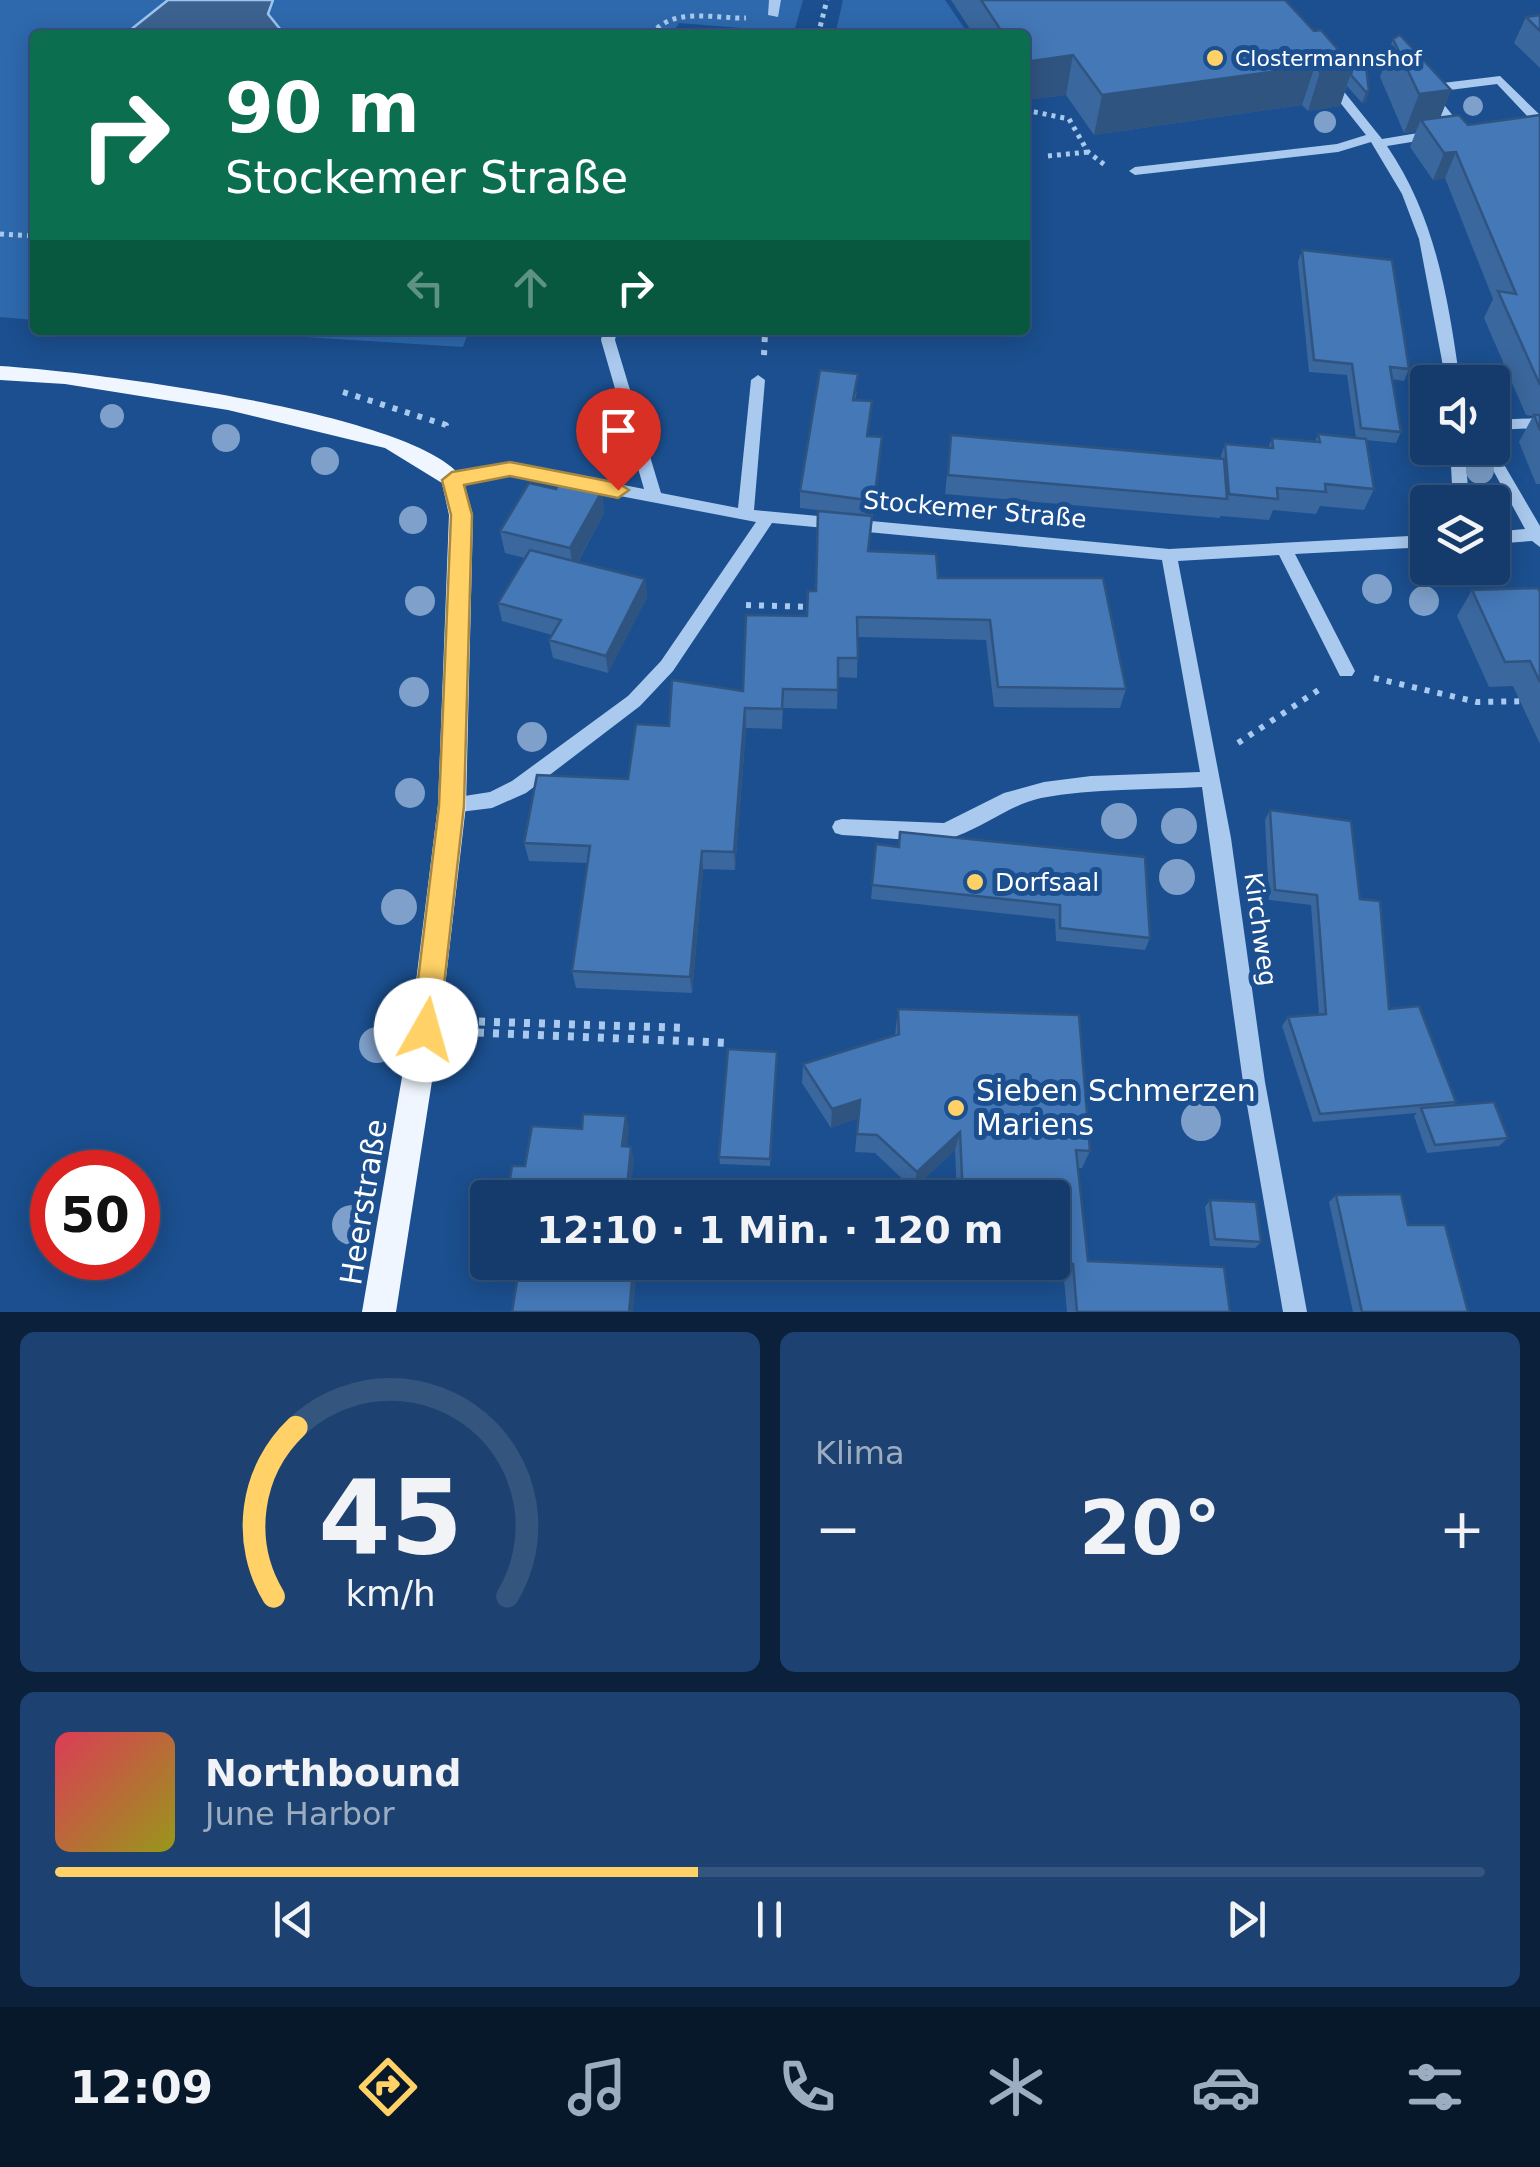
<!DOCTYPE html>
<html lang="de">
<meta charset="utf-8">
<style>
:root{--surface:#143b6b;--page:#1d4271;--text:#f1f3f6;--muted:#9dadc1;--line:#33557e;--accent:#ffd166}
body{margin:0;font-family:"DejaVu Sans",sans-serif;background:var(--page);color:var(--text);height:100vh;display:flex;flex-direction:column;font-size:38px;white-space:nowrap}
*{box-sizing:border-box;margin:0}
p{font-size:32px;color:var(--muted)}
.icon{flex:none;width:55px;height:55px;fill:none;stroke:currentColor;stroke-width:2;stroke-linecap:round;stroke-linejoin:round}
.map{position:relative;height:1312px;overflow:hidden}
.details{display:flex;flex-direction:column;gap:20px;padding:20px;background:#0b203b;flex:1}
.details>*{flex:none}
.hud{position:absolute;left:30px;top:30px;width:1000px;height:305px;border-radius:10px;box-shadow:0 5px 25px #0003,0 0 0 2px var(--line);background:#0b6e4f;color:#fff;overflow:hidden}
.buttons{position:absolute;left:1410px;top:365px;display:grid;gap:20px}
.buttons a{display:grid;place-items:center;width:100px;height:100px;border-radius:10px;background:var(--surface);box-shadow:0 5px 25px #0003,0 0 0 2px var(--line);font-size:50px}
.speed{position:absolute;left:30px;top:1150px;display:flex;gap:20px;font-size:50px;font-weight:700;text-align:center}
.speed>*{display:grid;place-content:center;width:130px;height:130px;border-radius:50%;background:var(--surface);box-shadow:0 5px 25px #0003,0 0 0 2px var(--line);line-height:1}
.speed .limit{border:15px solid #d22;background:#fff;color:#111}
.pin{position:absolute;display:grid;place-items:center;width:85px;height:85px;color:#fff;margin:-102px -42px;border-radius:50% 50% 50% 0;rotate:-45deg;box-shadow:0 0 10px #0007}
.pin .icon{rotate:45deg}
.me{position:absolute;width:110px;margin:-55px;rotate:7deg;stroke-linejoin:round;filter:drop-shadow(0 0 8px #0008)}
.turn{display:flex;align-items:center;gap:35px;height:210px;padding:0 30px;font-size:45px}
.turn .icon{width:130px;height:130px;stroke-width:2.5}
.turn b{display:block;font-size:70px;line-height:85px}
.lanes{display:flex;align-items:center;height:95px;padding:0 30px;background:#0003;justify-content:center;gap:50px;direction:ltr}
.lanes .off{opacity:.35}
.big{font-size:75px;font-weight:600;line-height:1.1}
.details .widget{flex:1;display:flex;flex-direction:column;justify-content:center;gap:15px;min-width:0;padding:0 35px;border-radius:15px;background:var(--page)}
.details .dial{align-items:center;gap:0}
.dial svg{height:260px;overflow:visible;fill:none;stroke:var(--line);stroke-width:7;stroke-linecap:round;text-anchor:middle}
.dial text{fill:var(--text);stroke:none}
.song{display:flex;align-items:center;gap:30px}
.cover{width:120px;height:120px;border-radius:15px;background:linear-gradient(135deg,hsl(350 70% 55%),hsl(60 70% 35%))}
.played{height:10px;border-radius:5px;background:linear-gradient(90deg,var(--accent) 45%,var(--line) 45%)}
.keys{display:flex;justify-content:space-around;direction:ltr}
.heat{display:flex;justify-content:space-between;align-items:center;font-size:55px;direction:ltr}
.details .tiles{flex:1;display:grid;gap:20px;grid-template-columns:1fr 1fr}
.widget:last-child{grid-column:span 2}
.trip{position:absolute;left:470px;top:1180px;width:600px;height:100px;border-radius:10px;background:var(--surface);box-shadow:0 5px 25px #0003,0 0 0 2px var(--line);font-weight:600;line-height:100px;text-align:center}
.tabs{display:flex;height:160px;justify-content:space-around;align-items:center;background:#08182b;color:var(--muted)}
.tabs .icon{width:70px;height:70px}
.tabs .on{color:var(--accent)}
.tabs b{font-size:45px;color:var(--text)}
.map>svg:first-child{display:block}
.green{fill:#2e69ad}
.water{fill:#3c6290;stroke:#9cc4f0;stroke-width:2.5}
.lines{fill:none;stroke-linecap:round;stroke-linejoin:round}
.path-far2{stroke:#a9c9ee;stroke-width:5;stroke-dasharray:4 5;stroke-linecap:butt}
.path-far1{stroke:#a9c9ee;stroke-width:6;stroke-dasharray:5 8;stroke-linecap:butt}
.path{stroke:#a9c9ee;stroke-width:8;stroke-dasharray:6 9;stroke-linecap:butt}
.minor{fill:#a9c9ee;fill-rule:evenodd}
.major{fill:#f0f6ff;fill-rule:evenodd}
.tree{fill:#7ea0ca}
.wall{fill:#3a679d}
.shaded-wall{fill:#305480}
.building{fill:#4478b7;stroke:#305480;stroke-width:2.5}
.route{fill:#ffd166;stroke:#a68842;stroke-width:2.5}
.poi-dot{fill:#ffd166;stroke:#1b4f8f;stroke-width:4}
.labels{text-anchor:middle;stroke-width:10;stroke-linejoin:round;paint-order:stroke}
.far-poi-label{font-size:22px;fill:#fff;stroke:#1b4f8f;text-anchor:start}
.street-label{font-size:25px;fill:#fff;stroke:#1b4f8f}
.poi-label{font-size:25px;fill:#fff;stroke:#1b4f8f;text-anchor:start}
.near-poi-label{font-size:30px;fill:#fff;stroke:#1b4f8f;text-anchor:start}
.near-street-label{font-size:30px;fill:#fff;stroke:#1b4f8f}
</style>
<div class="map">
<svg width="1540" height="1312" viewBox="0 0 1540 1312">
<rect width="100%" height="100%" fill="#1b4f8f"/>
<path class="green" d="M0 0H803L794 32 679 23 671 35H35V320L0 317Z
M843 0H945L969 35H835Z
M197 330H469L463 347Z"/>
<path class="water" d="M168 0H273L268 14 285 35H124Z"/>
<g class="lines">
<path class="path-far2" d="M651 35C672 6 715 19 746 18
M818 35 827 0
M1025 110 1069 119 1088 152 1105 165
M1048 156 1088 152
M0 234 35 236
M765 336V330"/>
<path class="path-far1" d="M764 355 765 333
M343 392 446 425 447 433
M746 605 814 607
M1374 678 1477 702 1540 701
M1238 743 1323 687"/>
<path class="path" d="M464 1021 687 1028
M463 1032 732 1043"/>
<path class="minor" d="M769 0H781L778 17 768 15Z
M1500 76 1540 115V124L1522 126V120L1530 119 1497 84 1434 92 1465 131 1455 134 1420 89 1426 85Z
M1329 77 1333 78 1382 139 1436 130 1442 134 1436 138 1387 146C1436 218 1448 298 1460 382H1446L1419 239 1402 194 1371 142 1338 152 1135 175 1129 171 1135 167 1337 144 1366 135 1323 81Z
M603 330H617L615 340 661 493 738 508 751 380 758 375 765 380 754 510 1169 549 1428 535V547L1295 554 1355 671 1352 676H1340L1279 555 1178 561 1231 838 1265 1082 1307 1312H1283L1243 1082 1202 787C1149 790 1094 788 1041 798 1010 805 987 825 957 836 930 845 872 836 842 835L835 833 832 827 835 821 842 819 944 823 1004 793 1044 782 1091 776 1200 772 1162 560 772 523 673 671 640 706 526 793 492 808 452 813 445 811 443 805 445 799 490 792 512 781 628 696 661 661 756 522 510 475 452 485 446 483 444 479 446 475 510 463 644 489 601 340Z
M1540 418V428L1492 430V420Z
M1492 444 1540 526V547L1532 541 1492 544V532L1525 529 1481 448H1492Z
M1450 448H1465L1469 502H1453Z"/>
<path class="major" d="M0 366C85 371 418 412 463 479L473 515 466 805 440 1030 396 1312H362L410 1030 438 805 449 515 442 483 385 448 228 410 65 384 0 380Z"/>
</g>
<g class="tree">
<circle cx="1473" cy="106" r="10"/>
<circle cx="1325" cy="122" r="11"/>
<circle cx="112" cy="416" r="12"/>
<circle cx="226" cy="438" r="14"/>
<circle cx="325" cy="461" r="14"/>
<circle cx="1480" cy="470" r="14"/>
<circle cx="413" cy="520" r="14"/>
<circle cx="1377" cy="589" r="15"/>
<circle cx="420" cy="601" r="15"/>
<circle cx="1424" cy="601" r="15"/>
<circle cx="414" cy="692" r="15"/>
<circle cx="532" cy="737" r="15"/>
<circle cx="410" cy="793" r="15"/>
<circle cx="1119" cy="821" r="18"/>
<circle cx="1179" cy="826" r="18"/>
<circle cx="1177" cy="877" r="18"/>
<circle cx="399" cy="907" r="18"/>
<circle cx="377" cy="1045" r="18"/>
<circle cx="1201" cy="1121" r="20"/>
<circle cx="352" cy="1225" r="20"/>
</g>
<path class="wall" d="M951 0H1285L1369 91 1365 103H1362L1347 86 1340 106 1308 111 1302 105 1094 135 1066 95 1025 100V35H974Z
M1540 15V68L1514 43 1526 17Z
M1393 39 1451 90 1440 118 1468 125 1540 115V484H1536L1519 442 1533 416 1526 415 1484 318 1493 299 1445 178 1433 180 1410 147 1416 131 1404 133 1380 77Z
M1302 250 1409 369 1404 381 1392 379 1401 432 1396 443 1366 440 1374 489 1364 510 1320 506 1316 514 1273 510 1269 520 1221 516V515L1220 518 945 494 951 435 1220 459 1225 444 1268 448 1272 438 1315 442 1318 434 1356 438 1347 375 1309 372 1298 262Z
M857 391 855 400 872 401 868 436 882 437 869 551 938 578 1126 689 1120 708 994 707 986 640 858 637 857 678 838 677 837 709 783 708 782 729 746 728 735 870 703 869 692 993 576 988 572 971 588 863 529 861 524 843 628 779 669 726 743 691 807 616 816 591 826 511 800 508V491Z
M602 491 604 513 578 562 645 579 647 597 608 673 553 658 549 640 552 635 502 621 498 603 525 558 505 553 500 531Z
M1472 590 1540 592V744L1513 686 1489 687 1457 616Z
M1270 810 1360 899 1389 1009 1456 1102 1453 1106 1508 1138 1499 1146 1427 1153 1414 1116 1417 1113 1313 1122 1282 1026 1288 1017 1319 1014 1311 905 1269 900 1265 820Z
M900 832 1150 938 1145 950 1056 941 1055 919 871 899 876 844 898 847Z
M898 1009 1090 1151 1082 1168H1078L1088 1261 1230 1312H1067L1064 1279 960 1273V1262H1052V1198H957L955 1150 913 1189 875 1153 855 1152 858 1118 831 1128 802 1083 803 1064 895 1035Z
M777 1052 770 1166 720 1164 719 1157Z
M1336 1195 1408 1225 1468 1312H1353L1329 1202Z
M1210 1200 1261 1242 1255 1248 1210 1246 1205 1207Z"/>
<path class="shaded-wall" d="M1073 55 1066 95 1025 100V62Z
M1315 66 1302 105 1094 135 1102 95Z
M1353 67 1340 106 1308 111 1320 72Z
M1451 90 1436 128 1421 120 1416 131 1404 133 1419 94Z
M1369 91 1365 103H1362L1366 92Z
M1456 152 1445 178 1433 180 1444 153Z
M602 491 604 513 573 570 570 548Z
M645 579 647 597 608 673 606 656Z
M745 708 746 728 735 870 734 852Z
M702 851 703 869 692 993 690 977Z
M860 1100 858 1118 831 1128 832 1109Z
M626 1116 629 1129 625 1159 622 1146Z
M960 1132 955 1150 913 1189 917 1172Z
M631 1147 634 1160 630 1198H626Z
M633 1271 636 1282 633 1312H629Z"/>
<path class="building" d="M981 0H1285L1314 31 1321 30 1353 67 1320 72 1315 66 1102 95 1073 55 1025 62V35H1004Z
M1540 15V31L1526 17Z
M1400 35 1451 90 1419 94 1393 39Z
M1364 52 1369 91 1366 92 1351 75 1353 67 1343 55Z
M1459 115 1468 125 1540 115V385L1498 291 1516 294 1456 152 1444 153 1421 120Z
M1302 250 1392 260 1409 369 1390 367 1401 432 1361 428 1352 364 1314 360Z
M820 370 858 374 853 400 872 401 867 436 882 437 874 501 800 491Z
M1534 415H1540V430Z
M1318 434 1366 439 1374 489 1325 484 1326 492 1277 488 1278 499 1229 494 1225 444 1273 448 1272 438 1320 442Z
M951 435 1224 459 1227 499 948 475Z
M560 481 602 491 570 548 500 531 529 483 556 489Z
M818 511 872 516 868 551 936 554 938 578H1103L1126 689 998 687 990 620 857 617 858 658H838V690L783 689 782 709 745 708 734 852 702 851 690 977 572 971 590 846 524 843 537 775 628 779 636 724 669 726 672 680 743 691 746 615 807 616 808 591H816Z
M530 550 645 579 606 656 549 640 561 620 498 603Z
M1538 588 1540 592V682L1530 661 1505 662 1472 590Z
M1270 810 1351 821 1360 899 1380 901 1389 1009 1419 1006 1456 1102 1320 1114 1288 1017 1326 1014 1317 895 1275 890Z
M900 832 1145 857 1150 938 1060 928V905L872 885 876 844 899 847Z
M898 1009 1079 1015 1090 1151 1076 1150 1088 1261 1224 1267 1230 1312H1077L1073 1264 1049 1262H1052V1198H963L960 1132 917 1172 877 1135 857 1134 860 1100 832 1109 803 1064 899 1034Z
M728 1049 777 1052 770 1159 719 1157Z
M1494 1102 1508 1138 1435 1145 1421 1108Z
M583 1114 626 1116 622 1146 631 1147 626 1198H507L512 1166H525L532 1126 582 1129Z
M1401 1194 1408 1225H1445L1468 1312H1362L1336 1195Z
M1210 1200 1256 1202 1261 1242 1215 1239Z
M520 1262H618L617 1270 633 1271 629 1312H512Z"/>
<path class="route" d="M510 462 618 483 629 490 618 498 510 476 464 485 472 515 464 806 439 1030 435 1039 426 1043 416 1039 412 1030 439 806 451 515 442 480 452 472Z"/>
<g class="poi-dot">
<circle cx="1215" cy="58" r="10"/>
<circle cx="975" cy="882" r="10"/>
<circle cx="956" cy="1108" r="10"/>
</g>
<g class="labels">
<g class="far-poi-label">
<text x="1235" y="66">Clostermannshof</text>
</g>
<g class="street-label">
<text transform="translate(975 509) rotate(5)" y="9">Stockemer Straße</text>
<text transform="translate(1261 929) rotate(82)" y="9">Kirchweg</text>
</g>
<g class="poi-label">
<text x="995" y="891">Dorfsaal</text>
</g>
<g class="near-poi-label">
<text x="976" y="1101">Sieben Schmerzen<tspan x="976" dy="34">Mariens</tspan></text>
</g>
<g class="near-street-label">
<text transform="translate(364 1202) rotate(-81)" y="10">Heerstraße</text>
</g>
</g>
</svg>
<div class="buttons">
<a><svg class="icon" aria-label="sound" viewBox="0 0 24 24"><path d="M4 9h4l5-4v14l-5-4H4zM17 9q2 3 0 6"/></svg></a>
<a><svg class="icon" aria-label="layers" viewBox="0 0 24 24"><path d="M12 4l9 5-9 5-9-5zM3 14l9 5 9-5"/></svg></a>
</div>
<div class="speed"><div class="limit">50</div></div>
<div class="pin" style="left:618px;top:490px;background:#d93025"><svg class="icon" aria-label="arrive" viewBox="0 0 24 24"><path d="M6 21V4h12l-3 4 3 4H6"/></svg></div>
<svg class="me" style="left:426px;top:1030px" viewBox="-20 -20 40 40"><circle r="19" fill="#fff"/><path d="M0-13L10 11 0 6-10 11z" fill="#ffd166"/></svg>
<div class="trip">12:10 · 1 Min. · 120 m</div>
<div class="hud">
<div class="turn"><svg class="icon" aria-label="right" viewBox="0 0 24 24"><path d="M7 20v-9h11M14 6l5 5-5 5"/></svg><div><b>90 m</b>Stockemer Straße</div></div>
<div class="lanes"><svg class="icon off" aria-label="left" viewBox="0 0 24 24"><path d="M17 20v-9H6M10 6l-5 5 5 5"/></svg><svg class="icon off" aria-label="ahead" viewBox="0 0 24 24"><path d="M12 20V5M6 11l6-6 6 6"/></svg><svg class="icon" aria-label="right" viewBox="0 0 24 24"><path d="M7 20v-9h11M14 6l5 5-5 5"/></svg></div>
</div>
</div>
<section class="details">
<div class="tiles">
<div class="widget dial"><svg viewBox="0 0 100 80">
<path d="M14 69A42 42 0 1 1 86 69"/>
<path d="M14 69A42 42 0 0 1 21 17" stroke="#ffd166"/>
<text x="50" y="56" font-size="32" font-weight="700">45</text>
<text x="50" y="72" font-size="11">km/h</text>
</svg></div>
<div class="widget"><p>Klima</p>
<div class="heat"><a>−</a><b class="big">20°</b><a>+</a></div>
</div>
<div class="widget">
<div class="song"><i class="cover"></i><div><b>Northbound</b><p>June Harbor</p></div></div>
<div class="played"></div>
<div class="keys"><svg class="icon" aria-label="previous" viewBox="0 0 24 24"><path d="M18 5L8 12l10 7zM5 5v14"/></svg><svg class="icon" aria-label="pause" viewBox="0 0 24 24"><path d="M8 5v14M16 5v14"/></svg><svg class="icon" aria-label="next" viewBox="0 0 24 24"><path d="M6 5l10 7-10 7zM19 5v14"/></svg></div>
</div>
</div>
</section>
<nav class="tabs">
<b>12:09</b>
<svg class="icon on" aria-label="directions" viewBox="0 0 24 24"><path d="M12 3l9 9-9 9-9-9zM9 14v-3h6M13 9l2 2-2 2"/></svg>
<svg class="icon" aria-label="music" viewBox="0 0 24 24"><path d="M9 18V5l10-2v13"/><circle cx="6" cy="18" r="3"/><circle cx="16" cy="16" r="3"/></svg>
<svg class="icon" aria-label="phone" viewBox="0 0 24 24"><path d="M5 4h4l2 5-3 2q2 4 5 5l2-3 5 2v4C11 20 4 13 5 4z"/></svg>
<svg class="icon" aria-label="climate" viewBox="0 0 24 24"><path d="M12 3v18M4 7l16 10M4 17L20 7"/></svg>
<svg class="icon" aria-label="car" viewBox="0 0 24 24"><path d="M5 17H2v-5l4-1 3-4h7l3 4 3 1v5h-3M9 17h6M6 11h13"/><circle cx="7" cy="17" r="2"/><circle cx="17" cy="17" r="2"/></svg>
<svg class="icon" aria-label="filters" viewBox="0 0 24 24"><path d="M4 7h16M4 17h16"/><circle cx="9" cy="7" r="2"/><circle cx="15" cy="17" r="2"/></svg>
</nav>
